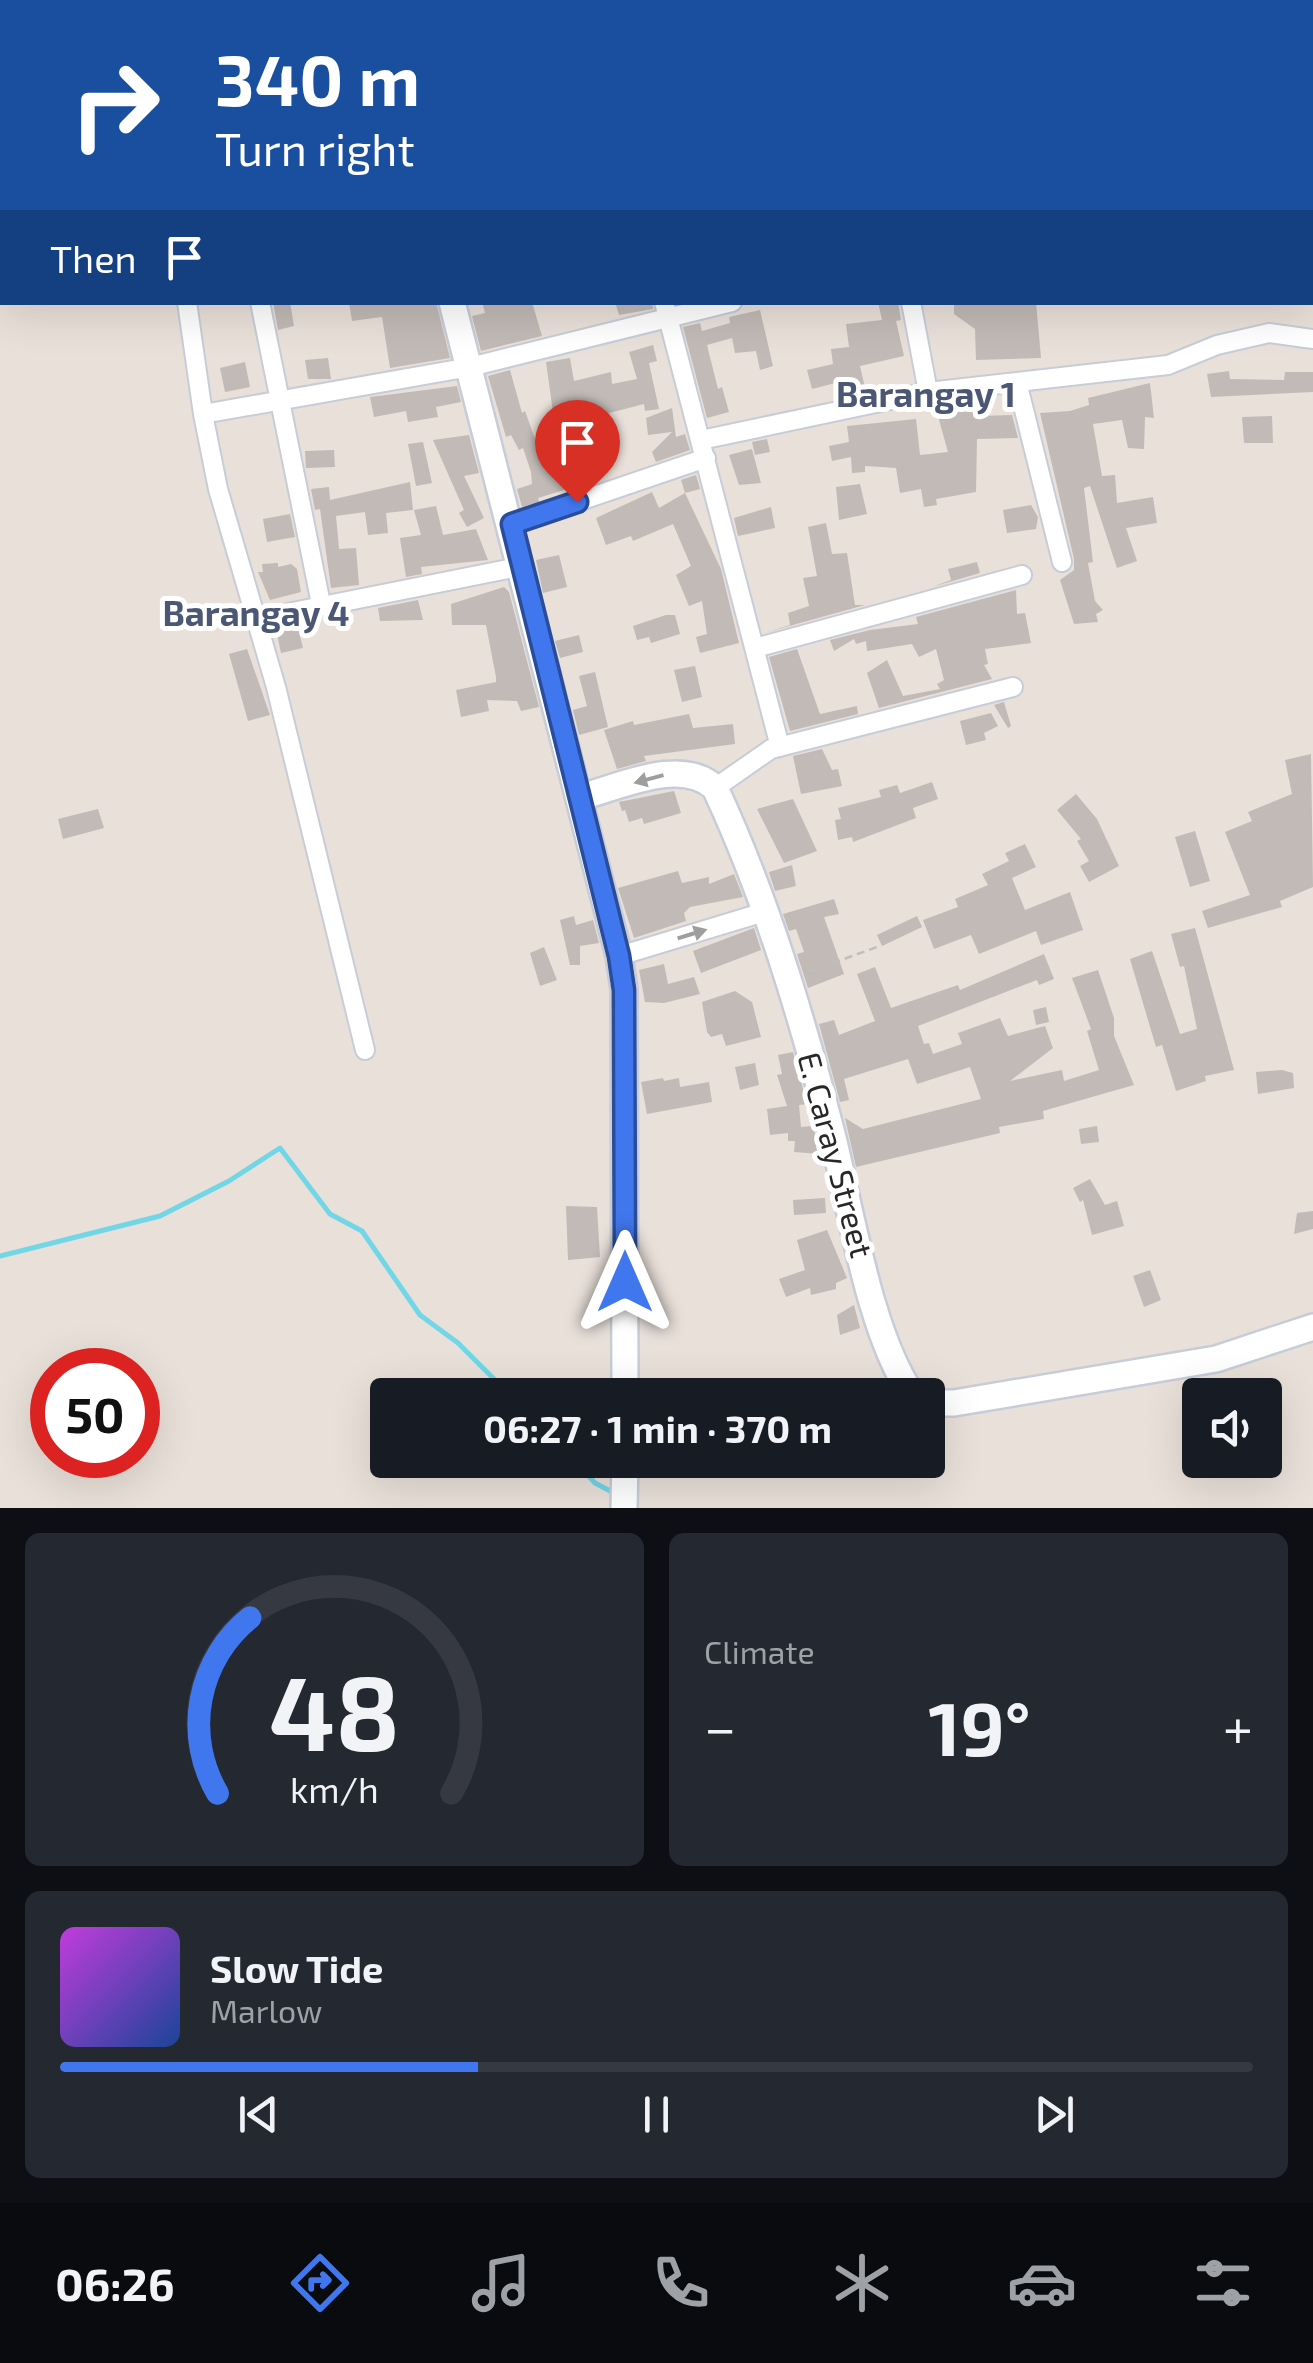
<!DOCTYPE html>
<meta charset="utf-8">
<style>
:root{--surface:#171b24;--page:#242831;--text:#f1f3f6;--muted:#9ea1a6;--line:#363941;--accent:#4177ee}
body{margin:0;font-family:"Exo 2",sans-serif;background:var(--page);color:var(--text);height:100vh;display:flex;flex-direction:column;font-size:38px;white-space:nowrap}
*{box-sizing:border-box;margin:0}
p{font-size:32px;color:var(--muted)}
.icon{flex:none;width:55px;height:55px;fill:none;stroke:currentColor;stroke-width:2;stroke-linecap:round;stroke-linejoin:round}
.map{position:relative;height:1508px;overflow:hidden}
.side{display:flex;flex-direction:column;gap:25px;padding:25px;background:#0d0f14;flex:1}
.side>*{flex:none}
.banner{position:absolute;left:0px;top:0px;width:1315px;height:305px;box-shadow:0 10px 40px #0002;background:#1a4fa0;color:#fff;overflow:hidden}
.tools{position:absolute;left:1182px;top:1378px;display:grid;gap:20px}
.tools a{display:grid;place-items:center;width:100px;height:100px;border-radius:10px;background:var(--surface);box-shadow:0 10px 40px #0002;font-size:50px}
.speed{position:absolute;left:30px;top:1348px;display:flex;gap:20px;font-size:50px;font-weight:700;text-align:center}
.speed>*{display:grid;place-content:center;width:130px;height:130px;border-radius:50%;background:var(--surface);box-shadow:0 10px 40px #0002;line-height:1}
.speed .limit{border:15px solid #d22;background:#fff;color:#111}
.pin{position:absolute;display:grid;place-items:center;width:85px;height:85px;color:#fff;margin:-102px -42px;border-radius:50% 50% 50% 0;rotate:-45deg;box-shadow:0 0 10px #0007}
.pin .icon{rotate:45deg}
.me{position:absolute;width:110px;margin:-55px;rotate:0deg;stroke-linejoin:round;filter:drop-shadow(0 0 8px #0008)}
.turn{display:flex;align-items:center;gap:35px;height:210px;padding:0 50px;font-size:45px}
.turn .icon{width:130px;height:130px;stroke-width:2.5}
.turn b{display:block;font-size:70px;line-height:85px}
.then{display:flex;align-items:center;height:95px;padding:0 50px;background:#0003;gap:20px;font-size:38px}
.big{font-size:75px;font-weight:700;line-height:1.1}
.side .card{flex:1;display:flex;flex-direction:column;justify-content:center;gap:15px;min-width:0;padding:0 35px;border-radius:15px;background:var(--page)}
.side .dial{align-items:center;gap:0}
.dial svg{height:260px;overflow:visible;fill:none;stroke:var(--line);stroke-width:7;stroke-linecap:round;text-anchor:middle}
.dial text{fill:var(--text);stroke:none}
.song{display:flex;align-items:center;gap:30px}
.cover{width:120px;height:120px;border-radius:15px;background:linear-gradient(135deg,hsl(290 70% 55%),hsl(220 70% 35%))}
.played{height:10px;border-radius:5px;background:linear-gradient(90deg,var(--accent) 35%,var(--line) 35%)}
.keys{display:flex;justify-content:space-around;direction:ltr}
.heat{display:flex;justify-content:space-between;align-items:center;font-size:55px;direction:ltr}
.side .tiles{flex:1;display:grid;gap:25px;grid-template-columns:1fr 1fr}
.card:last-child{grid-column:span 2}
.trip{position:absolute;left:370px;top:1378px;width:575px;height:100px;border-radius:10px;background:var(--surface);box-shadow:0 10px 40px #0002;font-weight:700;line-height:100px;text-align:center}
.tab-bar{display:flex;height:160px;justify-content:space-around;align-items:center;background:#090b0e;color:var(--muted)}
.tab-bar .icon{width:70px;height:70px}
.tab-bar .selected{color:var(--accent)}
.tab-bar b{font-size:45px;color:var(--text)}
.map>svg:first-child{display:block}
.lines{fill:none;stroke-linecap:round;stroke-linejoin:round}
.stream{stroke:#71d6e6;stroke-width:5}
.building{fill:#c1bab6}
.street-casing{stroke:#c7cdd8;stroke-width:22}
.secondary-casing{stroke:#c7cdd8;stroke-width:30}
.path{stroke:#bebebe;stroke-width:2.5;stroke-dasharray:8 5;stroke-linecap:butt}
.street{stroke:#fff;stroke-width:18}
.secondary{stroke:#fff;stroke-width:25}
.oneway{fill:#9e9e9e}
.route-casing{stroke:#2a4d9b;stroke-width:25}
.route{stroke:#4177ee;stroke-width:18}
.labels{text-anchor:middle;stroke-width:10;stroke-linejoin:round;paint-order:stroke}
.street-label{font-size:32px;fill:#272727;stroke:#fff}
.neighbourhood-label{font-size:35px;font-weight:bold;fill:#4b5774;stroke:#fff}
</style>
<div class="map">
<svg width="1313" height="1508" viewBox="0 0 1313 1508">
<rect width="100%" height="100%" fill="#e9e0d9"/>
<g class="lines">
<path class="stream" d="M0 1256 160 1216 229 1181 280 1148 330 1214 362 1231 420 1315 458 1343 510 1395
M574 1460 595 1483 614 1493"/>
</g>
<path class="building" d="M273 302H290L294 326 278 330Z
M349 302H436L450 358 390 368 382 317 352 321Z
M482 302H532L542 336 481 351 472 316 485 313Z
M615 302H652L653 309 619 315Z
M878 302H898L901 320 896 321 904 356 860 366 866 392 851 395 847 380 812 389 807 370 833 364 831 349 849 347 846 324 882 320Z
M954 302H1036L1041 358 976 360 975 329 954 314Z
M760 310 773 366 760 370 756 351 735 353 732 338 707 345 718 389 722 387 729 412 707 418 683 327 700 323 702 331 730 323 729 317Z
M653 345 657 361 649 363 659 409 645 411 644 404 555 427 546 362 570 358 574 381 611 372 612 384 637 379 629 352Z
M328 358 331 379H308L305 360Z
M245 362 250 387 225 392 220 368Z
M510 370 522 413 525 411 534 436 564 484 560 455 587 442 606 437 616 462 581 473 584 484 538 498 539 502 522 507 517 489 532 484 531 472 523 448 519 450 511 435 506 437 488 376Z
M1229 371 1230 379 1284 380 1285 372H1313V392L1211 397 1207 374Z
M1150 383 1154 418 1145 417 1144 449 1128 448 1122 420 1093 424 1102 476 1115 475 1117 503 1153 497 1157 523 1126 528 1137 561 1117 568 1090 486 1084 488 1093 562 1088 563 1095 601 1103 610 1096 614 1098 622 1074 624 1060 580 1074 570V559L1040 413 1070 411 1089 405 1088 398Z
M457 386 461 402 436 407 438 417 408 422 406 411 374 417 370 397Z
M976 400 979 416 1012 415 1018 438 977 439 976 492 936 499 937 505 924 507 921 489 900 493 896 468 865 466V472L852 473 851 457 832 461 829 446 849 442 847 426 916 419 920 455 948 452 936 409Z
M672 408 676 437 685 434 690 450 656 462 652 452 672 432 648 435 646 418Z
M1272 416 1273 443H1244L1242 417Z
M469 435 479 473 464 476 484 518 467 527 459 513 464 510 433 440Z
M767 439 770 452 755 455 752 442Z
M423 442 432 483 416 486 408 444Z
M752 449 761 483 739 485 729 455Z
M334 450 335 467 306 468 305 451Z
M696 475 700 489 685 493 681 480Z
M410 482 413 510 386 513 388 533 368 535 365 512 336 516 339 549 356 548 359 585 331 588 320 509 315 510 311 489 329 487 330 500Z
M860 484 867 514 839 520 836 487Z
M652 492 659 508 685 493 721 569 739 643 700 653 696 637 707 634 702 601 689 606 676 575 691 566 673 524 633 541 631 536 606 545 596 518Z
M1031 505 1038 517 1036 529 1007 533 1003 510Z
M436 506 443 535 476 529 488 560 421 567 422 574 406 577 400 538 421 535 414 510Z
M771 507 775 528 738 536 734 518Z
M290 514 295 537 267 542 263 519Z
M826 523 832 554 847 553 855 605H865L764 633 790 625 788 613 809 606 803 578 817 576 808 527Z
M559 555 567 587 543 593 536 560Z
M977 562 980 573 932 587 951 580 948 569Z
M278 563V567L291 564 297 569 301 592 270 600 258 572H263L262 564Z
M504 587 509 592 539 707 521 711 517 701 487 700 489 711 461 717 456 690 496 682V677L486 625H452L451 604Z
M1016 590 1017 614 1025 613 1031 643 985 649 988 664 984 665 992 679 879 708 867 673 887 660 903 696 940 689 937 684 944 680 936 649 919 657 912 644 867 651 866 641 856 644 854 639 834 651 830 640 870 630 918 624 916 617Z
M418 600 423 620 380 621 378 608Z
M666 615H675L680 634 651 643 649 637 637 640 633 626Z
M297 624 303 648 281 653 276 629Z
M579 635 583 652 560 658 555 641Z
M247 649 270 715 248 721 229 654Z
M797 649 820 714 857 706 858 714 790 731 769 657Z
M695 666 702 697 682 702 674 670Z
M595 672 608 727 579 735 573 710 587 706 579 676Z
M1004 702 1011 726 1008 728 994 705Z
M991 713 998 726 984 733 986 740 966 745 960 721Z
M689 714 693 728 733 724 735 744 644 756 646 761 617 769 604 730 633 721 634 725Z
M822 749 832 770 838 769 842 786 801 794 793 756Z
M1311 754 1313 887 1280 901 1282 907 1208 928 1202 911 1250 895 1225 832 1252 821 1248 812 1292 794 1285 760Z
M932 782 938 799 913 808 916 818 853 842 852 837 838 840 835 820 841 819 838 808 881 797 879 790 897 785 900 793Z
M674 791 681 813 644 824 642 818 629 822 625 810 622 811 619 802Z
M1076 794 1097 819 1119 866 1089 882 1080 866 1089 861 1077 841 1081 839 1057 810Z
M793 799 817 851 784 863 757 809Z
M98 809 104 828 63 839 58 819Z
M1195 831 1210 881 1190 887 1175 837Z
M1025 844 1036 867 1012 878 1025 910 1070 892 1083 930 1041 945 1036 931 979 954 971 935 934 949 923 920 958 907 955 899 988 885 982 874 1009 861 1005 853Z
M792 865 796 886 775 891 769 872Z
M678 871 682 883 709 877V884L734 874 743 897 690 907 684 913 686 921 634 938 618 888Z
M834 899 839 914 824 917 844 974 808 988 797 954 804 952 796 929 789 931 783 914Z
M574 916 576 925 593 920 599 943 580 946V965H570L560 920Z
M917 916 922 927 882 946 877 935Z
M754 928 761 950 701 973 693 951Z
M1195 928 1234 1070 1205 1076 1206 1081 1176 1091 1162 1045 1156 1047 1130 959 1152 951 1180 1034 1197 1029 1184 966 1180 967 1171 934Z
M544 947 557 980 540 986 530 953Z
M1044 954 1054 979 1039 985 1037 980 918 1026 924 1044 929 1043 933 1054 962 1044 958 1033 1000 1018 1008 1036 1045 1026 1053 1048 1010 1081 1062 1070 1064 1081 1099 1070 1087 1031 1091 1029 1072 978 1098 970 1114 1018V1036L1134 1085 1043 1111 1044 1119 999 1127 1000 1133 856 1167 845 1118 863 1129 981 1099 970 1067 917 1084 908 1059 844 1079 849 1100 840 1102 819 1024 834 1020 839 1035 875 1021 857 974 875 967 891 1008 958 985 960 990Z
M664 964 668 984 694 977 700 994 664 1003 645 1002 639 970Z
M735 991 752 1002 761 1037 726 1046 722 1034 711 1037 707 1032 702 1002Z
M1046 1007 1049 1022 1036 1025 1033 1010Z
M793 1052 807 1104 799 1105 801 1127 813 1126 820 1154 794 1152 795 1141H788V1133L770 1135 767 1109 787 1106 777 1075 782 1074 778 1055Z
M755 1063 759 1085 740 1090 735 1067Z
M1282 1070 1293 1073 1294 1088 1258 1094 1256 1072Z
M663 1078 664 1081 679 1078 680 1087 709 1082 712 1102 647 1114 641 1082Z
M1097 1126 1099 1142 1081 1144 1079 1129Z
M1090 1179 1105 1205 1117 1201 1124 1226 1092 1235 1083 1200 1080 1202 1073 1188Z
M825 1198 826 1213 794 1215 793 1200Z
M566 1206 597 1207 600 1257 568 1260Z
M1313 1211V1229L1294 1234 1297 1213Z
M827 1230 847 1278 836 1283V1289L811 1295 810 1288 786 1297 779 1279 805 1270 797 1240Z
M1150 1270 1161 1300 1144 1307 1133 1276Z
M854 1305 860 1328 840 1335 837 1315Z
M881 1378 886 1393 835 1395V1392Z"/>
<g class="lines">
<g class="street-casing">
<path id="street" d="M157 0 158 2
M575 0 576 2
M857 0 858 2
M266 2 277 0
M0 198H2
M187 302 203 414 470 367 732 302
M260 302 321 604
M664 302 780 747
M911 302 928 392
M1017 382 1062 562
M203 414 218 489 276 687 365 1050
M701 440 928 392 1168 365 1217 345 1269 333 1313 339
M512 524 706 458
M253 620 523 566
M755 648 1022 575
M715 788 771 749 1013 687
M619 956 764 912"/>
</g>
<g class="secondary-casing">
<path id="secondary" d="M378 0V2
M452 302 619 956 624 989 625 1395
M581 797C619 787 682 756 715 788 766 897 802 1018 832 1134 851 1209 869 1332 912 1395
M928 1403H954L1216 1359 1313 1327
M624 1508 625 1460"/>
</g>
<path class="path" d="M808 972 877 947"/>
<use href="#street" class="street"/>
<use href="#secondary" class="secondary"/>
</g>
<defs><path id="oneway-solid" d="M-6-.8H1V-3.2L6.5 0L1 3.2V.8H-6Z" transform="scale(2.5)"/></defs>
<g class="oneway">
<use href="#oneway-solid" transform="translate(649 779) rotate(165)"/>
<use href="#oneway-solid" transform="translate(692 934) rotate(-17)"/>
</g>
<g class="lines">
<g class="route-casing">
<path id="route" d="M577 502 512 524 619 956 624 990 625 1282"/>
</g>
<use href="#route" class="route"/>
</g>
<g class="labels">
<g class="street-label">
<text transform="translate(835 1155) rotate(75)" y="11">E. Caray Street</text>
</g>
<g class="neighbourhood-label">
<text x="926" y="407">Barangay 1</text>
<text x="256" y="626">Barangay 4</text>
</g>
</g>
</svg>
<div class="tools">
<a><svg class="icon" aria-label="sound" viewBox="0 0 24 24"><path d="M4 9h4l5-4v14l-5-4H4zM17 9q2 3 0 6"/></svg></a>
</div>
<div class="speed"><div class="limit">50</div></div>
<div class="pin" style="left:577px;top:502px;background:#d93025"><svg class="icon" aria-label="arrive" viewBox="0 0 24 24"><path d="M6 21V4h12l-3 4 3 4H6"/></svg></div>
<svg class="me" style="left:625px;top:1282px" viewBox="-20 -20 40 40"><path d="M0-17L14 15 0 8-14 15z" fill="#4177ee" stroke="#fff" stroke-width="4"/></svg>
<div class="trip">06:27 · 1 min · 370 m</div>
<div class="banner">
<div class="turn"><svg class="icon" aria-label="right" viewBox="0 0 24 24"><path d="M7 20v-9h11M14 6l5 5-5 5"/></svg><div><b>340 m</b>Turn right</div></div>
<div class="then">Then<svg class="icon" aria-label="arrive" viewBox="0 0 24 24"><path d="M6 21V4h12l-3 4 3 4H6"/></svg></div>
</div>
</div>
<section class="side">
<div class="tiles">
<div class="card dial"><svg viewBox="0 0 100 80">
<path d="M14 69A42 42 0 1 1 86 69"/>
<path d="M14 69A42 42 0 0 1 24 15" stroke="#4177ee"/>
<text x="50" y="56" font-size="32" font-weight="700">48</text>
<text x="50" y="72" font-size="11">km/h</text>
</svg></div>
<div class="card"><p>Climate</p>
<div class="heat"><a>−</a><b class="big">19°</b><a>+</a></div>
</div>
<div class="card">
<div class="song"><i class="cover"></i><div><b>Slow Tide</b><p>Marlow</p></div></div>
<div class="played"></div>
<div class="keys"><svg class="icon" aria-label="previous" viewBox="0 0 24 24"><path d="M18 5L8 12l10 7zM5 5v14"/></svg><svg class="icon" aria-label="pause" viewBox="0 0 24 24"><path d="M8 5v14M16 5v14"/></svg><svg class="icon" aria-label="next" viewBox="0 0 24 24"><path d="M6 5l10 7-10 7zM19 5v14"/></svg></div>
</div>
</div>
</section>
<nav class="tab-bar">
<b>06:26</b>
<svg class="icon selected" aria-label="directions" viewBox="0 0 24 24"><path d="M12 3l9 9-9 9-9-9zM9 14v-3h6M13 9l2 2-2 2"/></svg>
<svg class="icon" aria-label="music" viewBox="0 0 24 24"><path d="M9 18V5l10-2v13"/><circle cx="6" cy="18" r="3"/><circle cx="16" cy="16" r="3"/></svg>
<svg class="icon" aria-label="phone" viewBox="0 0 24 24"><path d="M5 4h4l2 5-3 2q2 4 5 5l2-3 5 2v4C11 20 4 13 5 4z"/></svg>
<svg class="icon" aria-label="climate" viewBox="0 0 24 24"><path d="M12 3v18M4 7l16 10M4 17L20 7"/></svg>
<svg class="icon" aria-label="car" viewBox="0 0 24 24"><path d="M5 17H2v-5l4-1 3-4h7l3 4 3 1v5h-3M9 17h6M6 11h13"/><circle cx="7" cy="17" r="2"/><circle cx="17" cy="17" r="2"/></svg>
<svg class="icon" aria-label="filters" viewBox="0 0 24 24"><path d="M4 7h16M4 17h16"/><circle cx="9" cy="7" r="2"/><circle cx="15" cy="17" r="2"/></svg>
</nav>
